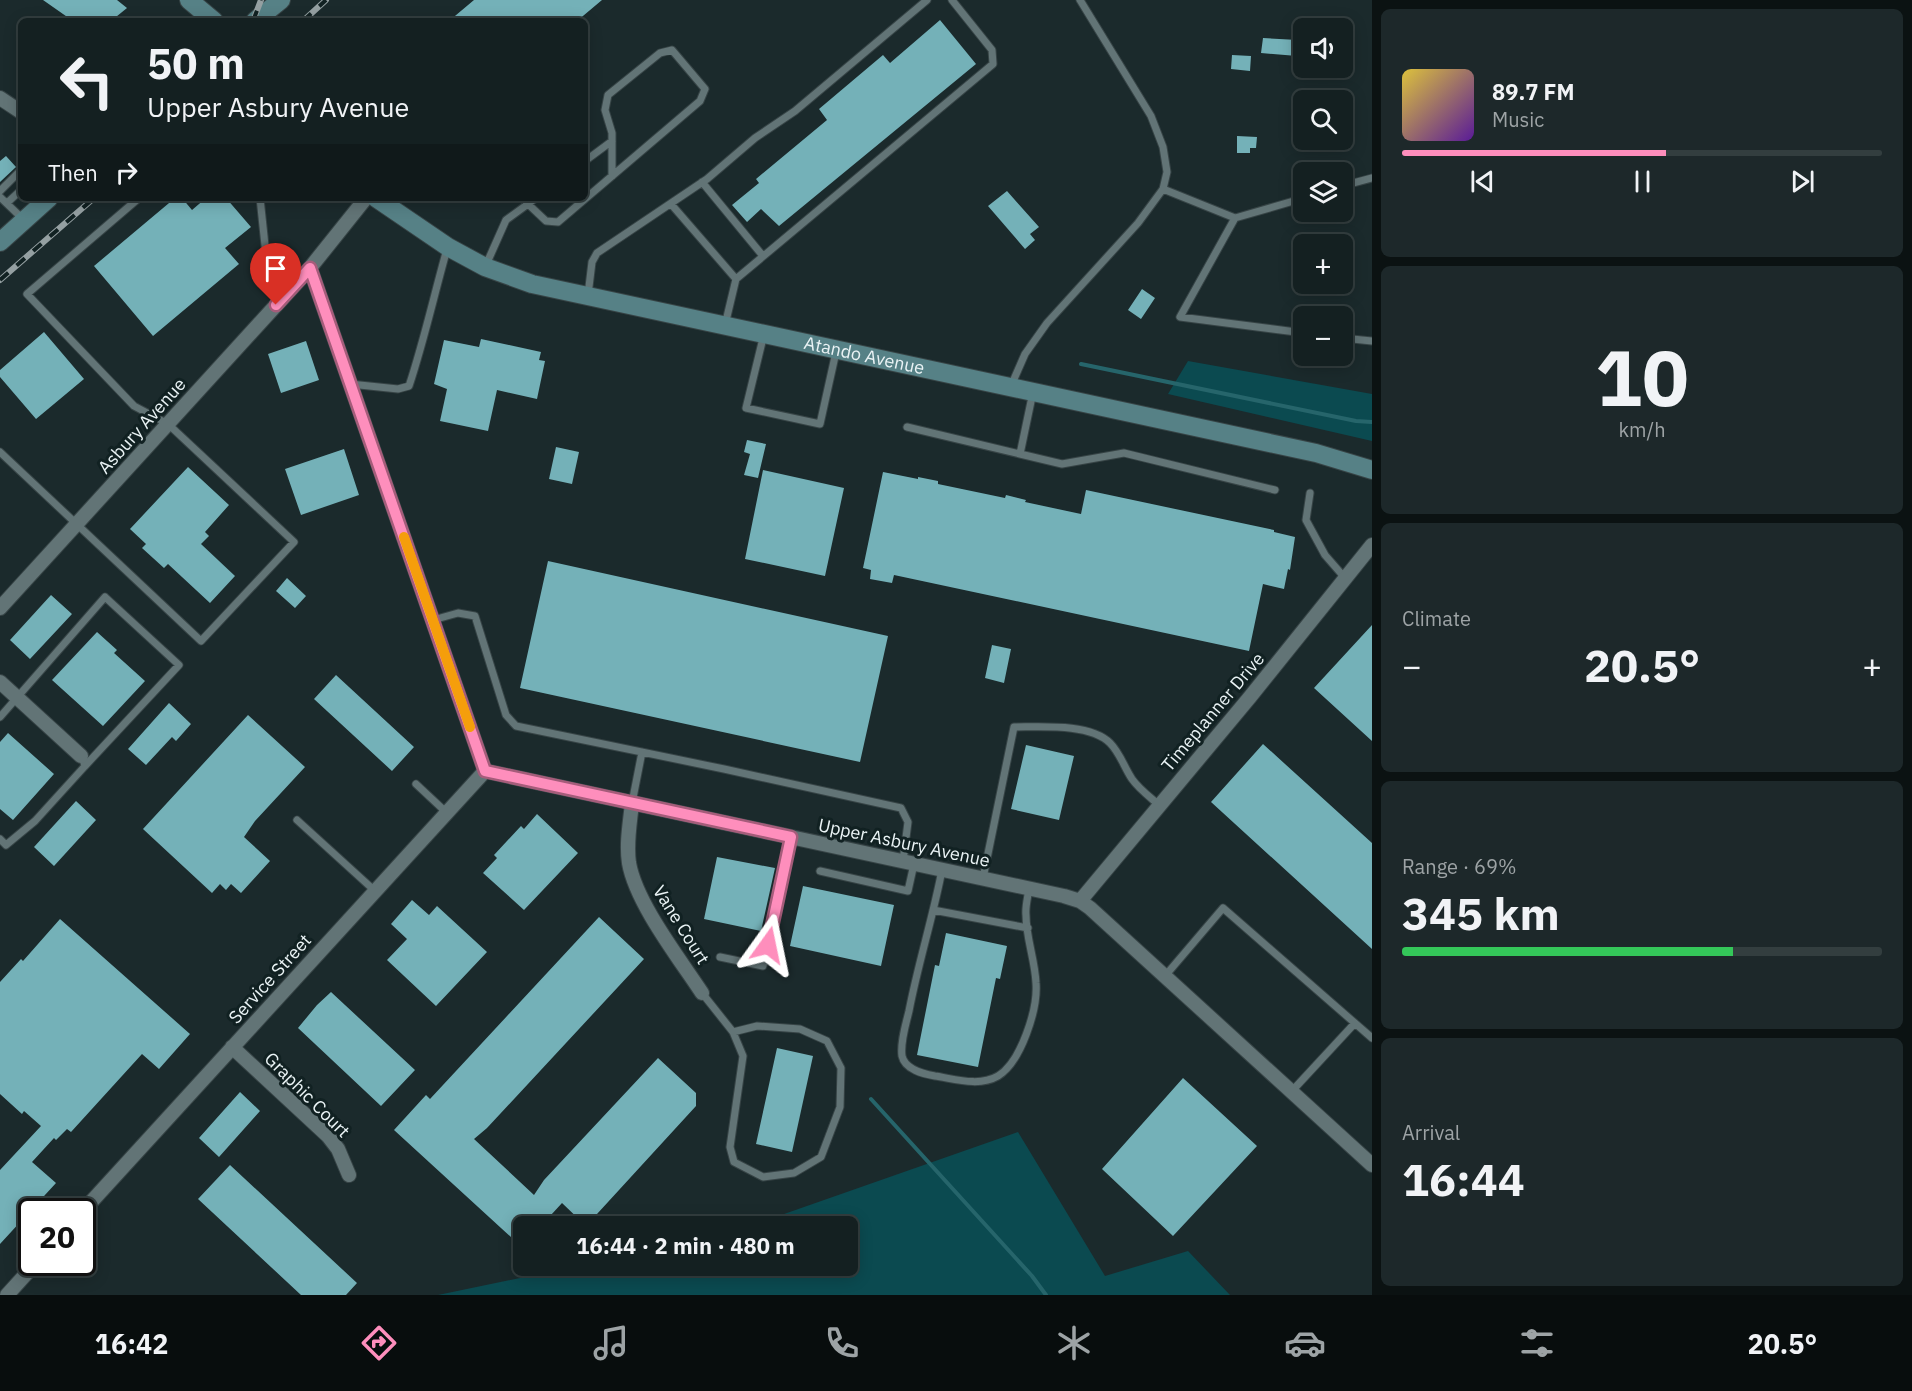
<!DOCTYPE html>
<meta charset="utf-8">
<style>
:root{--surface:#142021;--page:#1d282a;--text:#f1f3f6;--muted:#9da3a5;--line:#333e3f;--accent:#fe8ebc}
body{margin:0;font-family:"IBM Plex Sans",sans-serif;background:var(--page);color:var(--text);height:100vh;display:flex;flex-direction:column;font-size:22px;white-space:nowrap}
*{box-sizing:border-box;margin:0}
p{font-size:20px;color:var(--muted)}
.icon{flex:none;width:33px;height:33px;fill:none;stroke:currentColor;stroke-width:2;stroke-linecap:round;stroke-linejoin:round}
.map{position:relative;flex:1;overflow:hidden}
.drawer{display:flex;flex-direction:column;gap:9px;padding:9px;background:#0b1212;width:540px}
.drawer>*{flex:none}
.banner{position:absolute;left:18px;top:18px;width:570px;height:183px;border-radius:9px;box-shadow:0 3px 15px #0003,0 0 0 2px var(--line);background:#142021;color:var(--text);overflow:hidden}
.buttons{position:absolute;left:1293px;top:18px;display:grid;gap:12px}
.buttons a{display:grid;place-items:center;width:60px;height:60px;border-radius:9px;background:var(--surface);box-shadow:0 3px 15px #0003,0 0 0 2px var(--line);font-size:30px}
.speed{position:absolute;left:18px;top:1198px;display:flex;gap:12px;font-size:30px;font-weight:700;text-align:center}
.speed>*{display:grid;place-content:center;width:78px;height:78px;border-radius:50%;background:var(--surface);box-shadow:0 3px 15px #0003,0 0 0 2px var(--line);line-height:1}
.speed .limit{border:3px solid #111;border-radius:9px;background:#fff;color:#111}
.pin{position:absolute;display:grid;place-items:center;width:51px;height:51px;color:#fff;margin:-62px -26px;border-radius:50% 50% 50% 0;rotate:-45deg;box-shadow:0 0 6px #0007}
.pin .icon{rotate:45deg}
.me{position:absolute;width:66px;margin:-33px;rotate:12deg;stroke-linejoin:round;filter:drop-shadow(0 0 4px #0008)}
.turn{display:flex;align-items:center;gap:21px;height:126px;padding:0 30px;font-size:27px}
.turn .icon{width:78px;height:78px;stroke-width:2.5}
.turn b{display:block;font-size:42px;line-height:51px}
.then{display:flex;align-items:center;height:57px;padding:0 30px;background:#0003;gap:12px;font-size:22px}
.big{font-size:45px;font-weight:700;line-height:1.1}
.drawer .tile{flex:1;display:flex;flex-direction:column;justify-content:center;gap:9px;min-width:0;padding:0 21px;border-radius:9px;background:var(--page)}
.drawer .dial{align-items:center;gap:0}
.dial b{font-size:78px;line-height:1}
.song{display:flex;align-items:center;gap:18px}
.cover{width:72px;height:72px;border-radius:9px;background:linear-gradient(135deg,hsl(50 70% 55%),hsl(270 70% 35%))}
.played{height:6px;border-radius:3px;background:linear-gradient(90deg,var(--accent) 55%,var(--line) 55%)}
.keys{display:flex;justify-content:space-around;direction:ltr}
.heat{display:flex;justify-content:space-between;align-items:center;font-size:33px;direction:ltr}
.charge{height:9px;border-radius:4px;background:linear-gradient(90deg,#34c759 69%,var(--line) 0)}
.trip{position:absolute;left:513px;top:1216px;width:345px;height:60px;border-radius:9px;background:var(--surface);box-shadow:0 3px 15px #0003,0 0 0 2px var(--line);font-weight:700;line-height:60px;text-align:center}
.menu{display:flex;height:96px;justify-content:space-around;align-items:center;background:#080d0d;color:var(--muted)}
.menu .icon{width:42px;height:42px}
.menu .selected{color:var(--accent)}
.menu b{font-size:27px;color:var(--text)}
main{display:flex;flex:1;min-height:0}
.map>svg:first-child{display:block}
.green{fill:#0b4a50}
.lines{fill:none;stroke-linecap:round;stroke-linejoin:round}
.stream{stroke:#26656b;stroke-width:4}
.building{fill:#74b1b8}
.service-casing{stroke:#374446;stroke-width:9}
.minor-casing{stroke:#374446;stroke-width:16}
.secondary-casing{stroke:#374446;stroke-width:20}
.service{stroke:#627476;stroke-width:7}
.minor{stroke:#627476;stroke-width:14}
.secondary{stroke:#568186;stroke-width:18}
.rail-casing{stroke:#95a0a2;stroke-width:6}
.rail{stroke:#112122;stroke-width:4;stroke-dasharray:11;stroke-linecap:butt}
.route-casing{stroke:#a55c7a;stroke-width:15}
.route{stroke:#fe8ebc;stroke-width:10}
.slow{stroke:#f59e0b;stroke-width:10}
.labels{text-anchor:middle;stroke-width:6;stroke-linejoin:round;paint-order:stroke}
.street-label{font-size:18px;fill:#eaf3f5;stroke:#112122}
</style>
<main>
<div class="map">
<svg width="1372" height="1295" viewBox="0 0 1372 1295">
<rect width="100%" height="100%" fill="#1b2a2c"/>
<path class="green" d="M1188 361 1372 394V441L1168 394Z
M1018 1132 1105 1276 1188 1251 1230 1295H438L578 1266H848V1227H747Z"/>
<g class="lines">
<path class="stream" d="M1081 364 1356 421 1372 422
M871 1099 1032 1276 1046 1295"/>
</g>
<path class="building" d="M43 0H117L127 8 111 21H73Z
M474 0H602L577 21H531L528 17 523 21H449Z
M940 20 976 64 779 226 761 209 747 222 732 205 759 183 756 179 827 120 819 109 883 55 890 63Z
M1263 38 1298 40 1297 56 1261 53Z
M1232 55 1251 56 1250 71 1231 69Z
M1237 136 1257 137 1256 148H1250V153H1237Z
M6 156 16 167 0 182V161Z
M1007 191 1039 227 1030 234 1035 240 1025 249 988 206Z
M175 198H182L192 210 206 198H226L251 227 225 248 239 264 153 336 94 266Z
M1142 289 1155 298 1141 319 1128 310Z
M44 332 84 379 36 419 0 377V370Z
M481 339 541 352 539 360 545 361 537 399 497 390 488 431 440 421 447 389 434 384 444 340 479 347Z
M306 341 319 380 281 393 268 354Z
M747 440 766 444 758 478 744 475 750 454 744 452Z
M556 447 579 452 572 484 549 479Z
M344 449 359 495 301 515 285 469Z
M188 467 229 505 205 532 209 536 201 544 235 576 210 603 168 564 164 568 142 548 146 544 130 529Z
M763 470 844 488 825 576 745 559Z
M883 472 918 479V477L938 481V484L1005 498 1006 495 1026 500 1025 502 1081 514 1086 490 1274 530V532L1295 537 1290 570 1288 569 1284 589 1263 584 1249 651 894 575 892 583 870 579 871 570 863 568Z
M548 561 888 636 860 762 520 688Z
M287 578 306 596 295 608 276 591Z
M51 595 72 614 30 659 10 640Z
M1372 625V741L1314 688Z
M97 632 117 650 114 653 145 681 103 726 52 680Z
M992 645 1011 649 1004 683 985 678Z
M336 675 414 747 392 771 314 699Z
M169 703 191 724 176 741 172 737 146 765 128 749Z
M248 715 305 767 255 821 244 837 270 861 241 893 231 884 226 890 220 884 212 893 143 829Z
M8 733 54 774 13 820 0 809V742Z
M1263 744 1372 843V949L1211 802Z
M1026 745 1074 756 1059 820 1011 809Z
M76 801 96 820 54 866 34 847Z
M537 814 578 853 524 910 483 873 497 858 494 855 521 826 524 829Z
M717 857 775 868 761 931 704 919Z
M803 886 894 905 881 966 790 946Z
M412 900 429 915 437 906 487 952 436 1006 387 960 407 939 391 924Z
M599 917 644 959 487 1128 474 1139 534 1195 544 1180 658 1058 696 1093V1106L586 1226 562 1203 540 1227H524V1249L394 1130 426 1095 430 1099Z
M60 919 190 1034 159 1069 142 1054 71 1132 67 1129 56 1140 54 1138 32 1162 56 1183 0 1244V1170L41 1126 24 1111 22 1114 0 1094V982L21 959 23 961Z
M946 933 1007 946 1000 979 996 978 978 1067 917 1055 935 965 939 966Z
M331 992 415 1070 381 1106 298 1028 317 1005Z
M777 1048 813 1056 792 1152 756 1144Z
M1183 1078 1257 1146 1173 1236 1102 1169Z
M240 1092 260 1111 219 1157 199 1138Z
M230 1165 357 1283 346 1295H301L198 1199Z"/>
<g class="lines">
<g class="service-casing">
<path id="service" d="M585 161 612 141
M702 182 763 256
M1342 186 1372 178
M1163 189 1235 218 1304 198
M0 191 21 170
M0 197 24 220
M260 198 266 255 292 288
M523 198 528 204 536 198
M7 203 21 190
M671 204 736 279
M1235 218 1180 317 1304 333
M486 265 506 220 528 204 546 221 558 222 700 101 705 89 672 50 660 53 608 95 605 110 612 133V176
M588 295 592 262 597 253 707 179 755 138 795 111 927 0
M725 325 736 279 993 64 992 50 952 0
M764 334 746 408 820 424 836 352
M1342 338 1372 341
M350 384 398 389 409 386C424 341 434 295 447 249
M1011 386 1025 354 1047 323 1138 223 1163 189 1167 172 1163 147 1151 116 1080 0
M1033 392 1020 454 1062 464 1124 453 1275 490
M907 427 1020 454
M0 452 201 641 294 542 168 424 134 406 27 294 139 198
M1310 493 1306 520 1325 555 1345 578
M433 620 458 613 475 616 506 715 516 726 724 769 901 808 908 822 903 861
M0 717 105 597 179 665 85 766
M416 784 447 813
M632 803 642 752
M297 820 375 891
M0 839 6 845 35 821 85 766 84 763
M942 870C933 917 918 964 909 1011 906 1024 900 1042 902 1056 905 1070 924 1074 935 1076 955 1079 979 1087 998 1076 1021 1062 1038 1009 1036 983 1035 960 1026 938 1026 915 1025 907 1028 897 1029 888
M820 871 908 891 914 864
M983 878 1014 727C1040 727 1090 723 1110 743 1120 753 1124 767 1132 779 1139 789 1150 797 1159 805
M933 910 1028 928
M720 957 763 966 791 837
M1165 976 1223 908 1372 1038
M702 993 733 1032 743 1056 730 1147 734 1162 763 1177 794 1173 821 1157 840 1107 841 1068 827 1041 800 1029 757 1026 733 1032
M1292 1091 1355 1023"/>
</g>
<g class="minor-casing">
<path id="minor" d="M0 98 21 112
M366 198 310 268 485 771 1064 896 1080 901 1090 908 1372 1165
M0 608 310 268
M0 682 81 756
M632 803C630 823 626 843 629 863 636 903 679 958 702 993
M1080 901 1250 697 1372 545
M232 1047 328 1136 338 1149 349 1175
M82 1212 485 771
M7 1295 36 1263"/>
</g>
<g class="secondary-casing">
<g id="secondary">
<path d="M189 0 214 21"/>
<path d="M255 21 281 0"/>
<path id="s1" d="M376 198 448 247 485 267 532 284 1316 453 1372 470"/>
<path d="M0 242 49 198"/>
</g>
</g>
<use href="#service" class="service"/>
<use href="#minor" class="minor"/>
<use href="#secondary" class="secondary"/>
<g class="rail-casing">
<path id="rail" d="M253 21 261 0
M303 21 326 0
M0 280 94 198"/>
</g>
<use href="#rail" class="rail"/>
</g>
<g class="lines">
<g class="route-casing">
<path id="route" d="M276 305 310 268 485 771 791 837 768 945"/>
</g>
<use href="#route" class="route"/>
<path class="slow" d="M404 537 470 727"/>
</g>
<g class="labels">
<g class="street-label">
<text dy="6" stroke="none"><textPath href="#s1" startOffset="519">Atando Avenue</textPath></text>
<text transform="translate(142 426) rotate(-48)" y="6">Asbury Avenue</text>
<text transform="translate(1213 712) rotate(-50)" y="6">Timeplanner Drive</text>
<text transform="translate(904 843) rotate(12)" y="6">Upper Asbury Avenue</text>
<text transform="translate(681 925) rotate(58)" y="6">Vane Court</text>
<text transform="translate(270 979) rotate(-48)" y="6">Service Street</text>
<text transform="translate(307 1095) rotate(45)" y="6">Graphic Court</text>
</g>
</g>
</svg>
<div class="buttons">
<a><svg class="icon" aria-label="sound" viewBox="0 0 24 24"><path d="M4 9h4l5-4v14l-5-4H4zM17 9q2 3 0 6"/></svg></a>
<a><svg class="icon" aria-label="search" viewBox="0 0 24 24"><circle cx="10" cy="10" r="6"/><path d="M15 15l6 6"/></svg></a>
<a><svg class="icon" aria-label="layers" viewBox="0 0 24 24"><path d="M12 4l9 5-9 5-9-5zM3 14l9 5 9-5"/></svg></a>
<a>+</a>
<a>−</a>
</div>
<div class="speed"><div class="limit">20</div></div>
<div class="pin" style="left:276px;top:305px;background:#d93025"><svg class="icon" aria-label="arrive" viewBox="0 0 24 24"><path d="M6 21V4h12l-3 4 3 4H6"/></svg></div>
<svg class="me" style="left:768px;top:945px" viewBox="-20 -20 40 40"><path d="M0-17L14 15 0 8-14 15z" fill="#fe8ebc" stroke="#fff" stroke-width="4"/></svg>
<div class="trip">16:44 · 2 min · 480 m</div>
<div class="banner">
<div class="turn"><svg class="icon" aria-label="left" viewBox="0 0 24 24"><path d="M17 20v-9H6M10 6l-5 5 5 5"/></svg><div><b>50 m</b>Upper Asbury Avenue</div></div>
<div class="then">Then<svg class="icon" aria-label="right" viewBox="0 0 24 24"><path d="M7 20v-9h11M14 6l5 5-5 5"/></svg></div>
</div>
</div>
<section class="drawer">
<div class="tile">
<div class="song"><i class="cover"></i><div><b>89.7 FM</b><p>Music</p></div></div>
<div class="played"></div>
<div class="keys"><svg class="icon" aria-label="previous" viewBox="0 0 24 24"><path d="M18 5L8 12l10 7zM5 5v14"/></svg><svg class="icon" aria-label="pause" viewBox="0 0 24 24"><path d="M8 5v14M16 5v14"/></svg><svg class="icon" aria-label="next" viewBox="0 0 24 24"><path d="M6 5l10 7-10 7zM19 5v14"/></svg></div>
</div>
<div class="tile dial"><b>10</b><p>km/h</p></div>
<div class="tile"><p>Climate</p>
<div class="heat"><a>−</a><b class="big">20.5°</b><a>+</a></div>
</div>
<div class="tile"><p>Range · 69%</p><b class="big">345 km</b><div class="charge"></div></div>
<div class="tile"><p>Arrival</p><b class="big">16:44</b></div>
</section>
</main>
<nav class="menu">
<b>16:42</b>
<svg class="icon selected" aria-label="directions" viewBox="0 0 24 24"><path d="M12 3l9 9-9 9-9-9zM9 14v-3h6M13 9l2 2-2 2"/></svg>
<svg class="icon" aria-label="music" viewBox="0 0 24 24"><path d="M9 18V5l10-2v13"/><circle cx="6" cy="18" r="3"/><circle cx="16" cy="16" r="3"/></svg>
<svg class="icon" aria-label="phone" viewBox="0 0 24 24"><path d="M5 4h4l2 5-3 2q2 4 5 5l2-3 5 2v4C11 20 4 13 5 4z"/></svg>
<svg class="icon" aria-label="climate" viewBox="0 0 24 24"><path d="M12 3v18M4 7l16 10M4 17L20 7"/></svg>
<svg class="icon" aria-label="car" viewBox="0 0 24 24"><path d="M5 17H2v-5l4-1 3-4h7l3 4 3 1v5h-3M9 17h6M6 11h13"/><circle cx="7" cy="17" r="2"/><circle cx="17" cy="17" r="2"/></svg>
<svg class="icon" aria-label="filters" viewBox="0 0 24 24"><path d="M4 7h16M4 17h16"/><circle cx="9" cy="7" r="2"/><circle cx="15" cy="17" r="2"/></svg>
<b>20.5°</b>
</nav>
